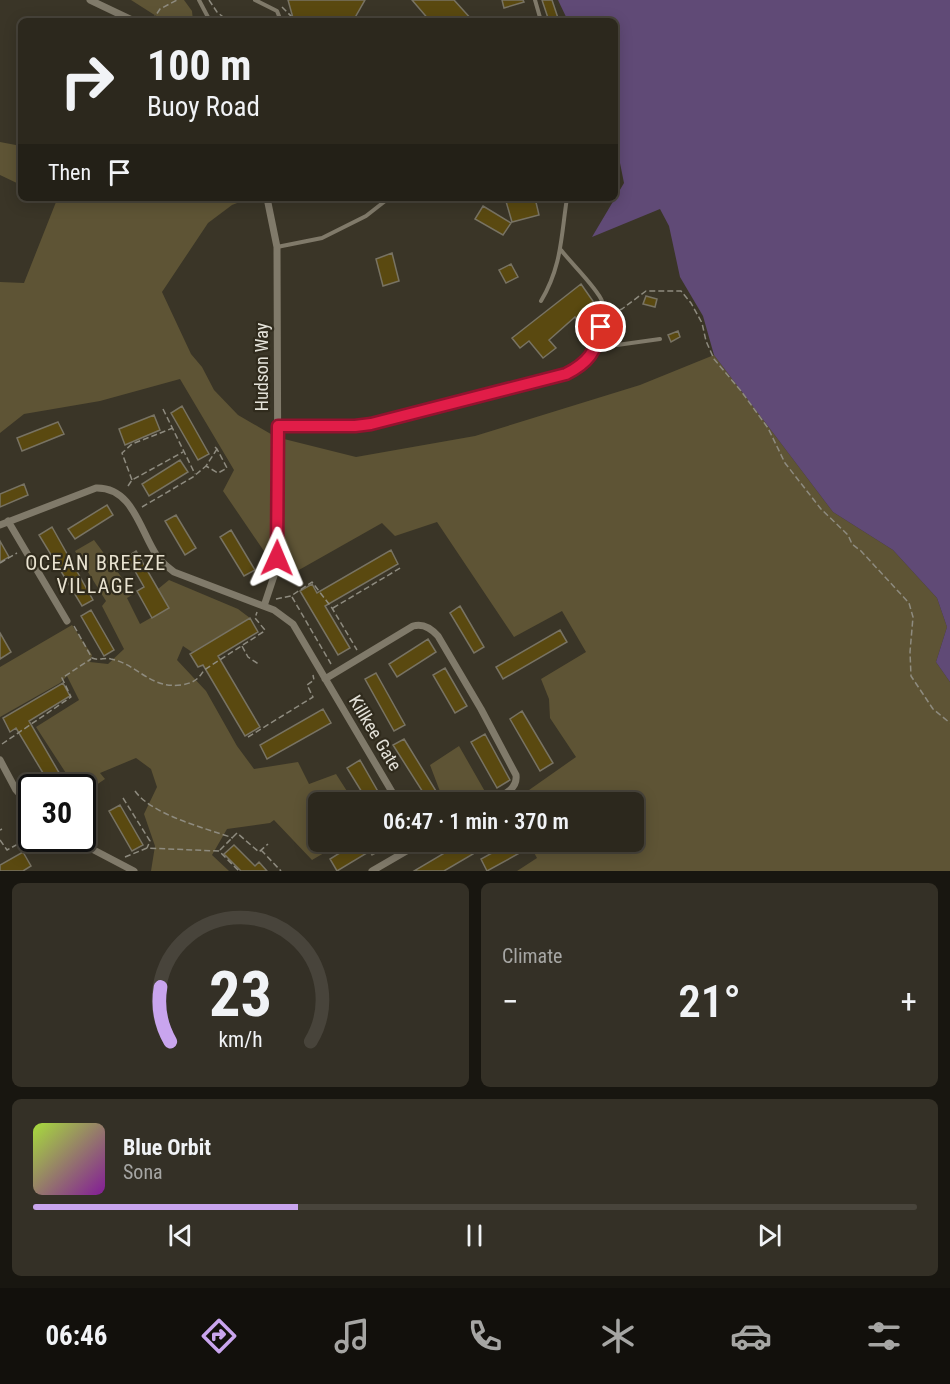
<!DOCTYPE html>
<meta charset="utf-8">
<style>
:root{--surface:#2c281d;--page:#343026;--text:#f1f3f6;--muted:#a6a6a4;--line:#48443b;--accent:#c9a5ee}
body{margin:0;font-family:"Roboto Condensed",sans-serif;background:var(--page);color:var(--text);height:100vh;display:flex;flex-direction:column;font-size:22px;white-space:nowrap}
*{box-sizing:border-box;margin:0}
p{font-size:20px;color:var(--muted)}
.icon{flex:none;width:33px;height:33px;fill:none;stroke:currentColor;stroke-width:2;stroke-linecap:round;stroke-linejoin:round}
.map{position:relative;height:871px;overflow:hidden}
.sheet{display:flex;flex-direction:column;gap:12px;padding:12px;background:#181610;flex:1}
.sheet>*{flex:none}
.hud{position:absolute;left:18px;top:18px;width:600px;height:183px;border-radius:9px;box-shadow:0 3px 15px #0003,0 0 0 2px var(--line);background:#2c281d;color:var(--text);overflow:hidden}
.speed{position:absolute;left:18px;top:774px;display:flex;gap:12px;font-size:30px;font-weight:700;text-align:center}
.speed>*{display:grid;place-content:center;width:78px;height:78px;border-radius:50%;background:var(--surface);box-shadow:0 3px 15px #0003,0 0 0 2px var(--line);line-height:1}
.speed .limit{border:3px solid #111;border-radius:9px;background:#fff;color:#111}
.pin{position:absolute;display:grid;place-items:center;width:51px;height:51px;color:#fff;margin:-26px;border:3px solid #fff;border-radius:50%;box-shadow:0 2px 6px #0007}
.me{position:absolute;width:66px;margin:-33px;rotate:1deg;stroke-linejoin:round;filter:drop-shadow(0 0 4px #0008)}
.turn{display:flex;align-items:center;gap:21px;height:126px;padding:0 30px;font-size:27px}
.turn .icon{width:78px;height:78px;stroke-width:2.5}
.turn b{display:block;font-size:42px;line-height:51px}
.then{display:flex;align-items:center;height:57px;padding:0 30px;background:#0003;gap:12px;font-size:22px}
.big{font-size:45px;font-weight:600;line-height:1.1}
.sheet .tile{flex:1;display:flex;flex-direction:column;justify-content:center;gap:9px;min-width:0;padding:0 21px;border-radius:9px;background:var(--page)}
.sheet .dial{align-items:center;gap:0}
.dial svg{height:156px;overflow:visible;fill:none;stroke:var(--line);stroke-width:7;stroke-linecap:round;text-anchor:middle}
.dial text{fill:var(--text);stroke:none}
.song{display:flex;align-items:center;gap:18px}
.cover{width:72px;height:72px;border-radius:9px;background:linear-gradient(135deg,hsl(80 70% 55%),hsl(290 70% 35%))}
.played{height:6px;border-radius:3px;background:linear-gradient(90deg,var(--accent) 30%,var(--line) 30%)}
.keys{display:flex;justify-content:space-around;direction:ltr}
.heat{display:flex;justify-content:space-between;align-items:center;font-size:33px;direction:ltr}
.sheet .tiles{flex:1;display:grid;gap:12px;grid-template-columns:1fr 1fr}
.tile:last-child{grid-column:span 2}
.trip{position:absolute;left:308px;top:792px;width:336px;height:60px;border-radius:9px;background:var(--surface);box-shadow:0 3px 15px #0003,0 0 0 2px var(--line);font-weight:600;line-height:60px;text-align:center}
.menu{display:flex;height:96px;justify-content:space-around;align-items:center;background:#12100c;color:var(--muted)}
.menu .icon{width:42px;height:42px}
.menu .current{color:var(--accent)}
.menu b{font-size:27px;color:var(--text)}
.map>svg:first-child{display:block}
.green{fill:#5e5435}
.water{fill:#604a76}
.building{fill:#5a4910;stroke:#787363;stroke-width:1.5}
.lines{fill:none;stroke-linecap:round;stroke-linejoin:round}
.path{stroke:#8e8b7f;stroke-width:1.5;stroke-dasharray:6 3;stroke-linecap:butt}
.service{stroke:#807a6a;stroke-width:4}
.minor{stroke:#807a6a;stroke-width:7}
.route-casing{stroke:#92132f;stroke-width:15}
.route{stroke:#e11d48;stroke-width:10}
.labels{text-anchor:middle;stroke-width:4.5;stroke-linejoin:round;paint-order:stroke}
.street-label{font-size:18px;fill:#e4e2d9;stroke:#302b1d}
.neighbourhood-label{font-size:20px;letter-spacing:1.5px;fill:#e9e3d1;stroke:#302b1d}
</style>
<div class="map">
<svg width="950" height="871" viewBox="0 0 950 871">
<rect width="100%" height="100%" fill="#3a3527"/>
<path class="green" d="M131 0H184L192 11 193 21H164Z
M0 142 21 146V185L0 175Z
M48 198H250L232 205 208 223 162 292 191 354 202 367 214 390 238 415 276 437 356 457 475 436 640 385 714 355 833 512 893 550 937 598 947 627 936 662 950 682V871H517L537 858 528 842H633V802H512L576 757 550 718 549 699 541 679 586 652 562 611 514 637 437 522 395 536 382 523 283 579 223 491 234 470 180 379 100 401 24 414 0 433V282L24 283 56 202Z
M94 540 131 590 132 595 127 598 140 624 168 608 158 589 169 580 238 609 250 618 192 652 183 646 177 660 206 691 237 746 254 769 298 762 309 784 336 774 354 802H318V842H343L312 860 274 820 270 823 227 829 212 855 229 871H151L155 846 144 814 157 787 151 769 136 758 100 773 105 779 83 794 82 788 75 787 36 727 79 700 67 676 60 683 0 717V667L72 625 92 655 90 662 108 664 124 649 102 606 106 601 75 551Z
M459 746 487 795 473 802H430L441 794 430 765Z"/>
<path class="water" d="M558 0H950V682L936 662 947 627 937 598 893 550 833 512 714 355 703 316 680 277 669 226 660 209 592 237 624 183 615 138V21H568Z"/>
<path class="building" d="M288 0H365L353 21H298L293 18Z
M412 0H454L473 21H430Z
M502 0H523L524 2 504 8Z
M542 0H552L559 21H549Z
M505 198H535L539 215 512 222Z
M483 206 511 223 503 235 475 219Z
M392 253 399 281 383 286 376 259Z
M511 264 518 277 506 283 499 270Z
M581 284 595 304 576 319 575 317 549 340 556 348 543 358 529 341 520 348 512 338Z
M646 296 657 299 655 307 643 304Z
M678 331 680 337 671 342 668 335Z
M182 406 209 454 198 460 171 413Z
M154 415 160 430 125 445 119 429Z
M58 422 64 434 22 451 17 438Z
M180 460 188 472 149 496 142 484Z
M24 484 28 495 0 507V494Z
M107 505 113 515 75 539 68 529Z
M176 515 196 548 185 555 165 521Z
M52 527 93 600 82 606 39 535Z
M231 530 255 570 244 576 220 537Z
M0 541 9 557 0 562Z
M391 550 398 564 325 606 350 648 338 655 300 591 312 584 317 593Z
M136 551 169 608 152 618 137 591 144 587 127 557Z
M460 606 484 647 474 653 450 613Z
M91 610 114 650 104 656 81 616Z
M250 618 258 632 218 656 260 727 245 736 203 665 198 667 190 654Z
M560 630 567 642 503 679 496 667Z
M0 633 11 652 0 659Z
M428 639 436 652 397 677 389 664Z
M445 668 467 706 455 713 433 675Z
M376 673 405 725 394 731 365 679Z
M63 683 70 696 29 721 68 788H52L16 728 10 732 3 718Z
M323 709 331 723 267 759 260 745Z
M522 711 553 763 540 771 510 719Z
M485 734 510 780 497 788 471 742Z
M404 739 436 791 426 797 393 745Z
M360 760 384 802H368L347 768Z
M120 805 143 845 132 851 109 811Z
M368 842H395L372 855 370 851 337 871 330 859 354 844 357 848Z
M463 842H465L473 854 444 871H414Z
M512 842H520L525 850 487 871 481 859Z
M234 845 255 866 259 862 267 871H241L224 854Z
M23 852 31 866 23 871H0V865Z"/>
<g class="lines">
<path class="path" d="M209 0 217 12 228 21
M282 7 296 21
M152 21 160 9 177 0
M611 313 622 309 646 291H681L691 303 702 323 706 341 714 359 741 391 768 428 785 463 821 509 848 535 852 544 861 551 909 603 913 617 910 652 911 676 933 709 950 723
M163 409 195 474
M215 447 217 449 227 468 218 473 206 466 217 449
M132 480 122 453 132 444 173 428
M128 486 132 480 183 452
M142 507 193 477 206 466
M0 563 17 553
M292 597 331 664
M276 599 291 596 312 582 332 608 357 650
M333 608 402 567
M74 626 92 658C99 661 105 657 111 659 137 664 150 689 181 685 193 683 198 680 204 670L263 632 265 630 255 618 257 612
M242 646 248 657 260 665
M248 737 313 697 307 685 314 680 313 675
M2 744 71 697 62 678 91 659
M135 791C152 815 205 828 233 838
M123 798 150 841 147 848
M0 830 2 829
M0 840 7 850 18 844 22 849
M220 850 237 833 259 852 268 844
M261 850 281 871
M125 857 147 848 219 851 239 871"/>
<path class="service" d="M199 0 210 21
M255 0 277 11 281 21
M535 0 541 21
M277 247 322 238 366 216 389 198
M541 301C562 266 561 236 567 198
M598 339 617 345 660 339
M278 426H355L371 424 566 374C590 362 596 350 602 324 603 317 605 308 602 301 597 288 571 263 561 250"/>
<path class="minor" d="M90 0 134 21
M8 521 67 621
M0 525 96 488C133 487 140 531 157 556 162 563 168 567 174 572L274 610 293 624 398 802
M264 606 274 576 278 538 277 247 267 198
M325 679 413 626C423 623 431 628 438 636L481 709 516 775C518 790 501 796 490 802
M0 760 16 790 32 808
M71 838 134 871
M372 871 422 842"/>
</g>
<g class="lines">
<g class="route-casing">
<path id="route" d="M277 558 278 426H355L371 424 566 374C588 363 596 352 601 327"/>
</g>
<use href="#route" class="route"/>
</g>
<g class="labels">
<g class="street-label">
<text transform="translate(262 367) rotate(-90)" y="6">Hudson Way</text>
<text transform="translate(375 733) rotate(59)" y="6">Killkee Gate</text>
</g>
<g class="neighbourhood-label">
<text x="96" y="570">OCEAN BREEZE<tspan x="96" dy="23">VILLAGE</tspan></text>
</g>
</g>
</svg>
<div class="speed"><div class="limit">30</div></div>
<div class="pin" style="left:601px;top:327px;background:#d93025"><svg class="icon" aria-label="arrive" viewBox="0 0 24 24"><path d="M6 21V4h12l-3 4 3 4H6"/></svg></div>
<svg class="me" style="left:277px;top:558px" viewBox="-20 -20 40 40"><path d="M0-17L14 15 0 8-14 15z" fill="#e11d48" stroke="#fff" stroke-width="4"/></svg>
<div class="trip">06:47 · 1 min · 370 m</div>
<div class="hud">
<div class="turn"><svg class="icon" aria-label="right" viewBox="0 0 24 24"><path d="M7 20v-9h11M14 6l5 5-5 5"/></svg><div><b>100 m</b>Buoy Road</div></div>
<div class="then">Then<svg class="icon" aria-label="arrive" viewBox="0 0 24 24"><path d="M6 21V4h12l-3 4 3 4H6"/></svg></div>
</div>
</div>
<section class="sheet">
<div class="tiles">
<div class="tile dial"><svg viewBox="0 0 100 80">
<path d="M14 69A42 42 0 1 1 86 69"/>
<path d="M14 69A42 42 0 0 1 9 41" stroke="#c9a5ee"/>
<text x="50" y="56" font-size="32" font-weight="700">23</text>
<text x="50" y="72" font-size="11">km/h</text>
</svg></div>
<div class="tile"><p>Climate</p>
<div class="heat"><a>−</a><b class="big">21°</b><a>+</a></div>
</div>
<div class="tile">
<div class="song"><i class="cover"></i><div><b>Blue Orbit</b><p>Sona</p></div></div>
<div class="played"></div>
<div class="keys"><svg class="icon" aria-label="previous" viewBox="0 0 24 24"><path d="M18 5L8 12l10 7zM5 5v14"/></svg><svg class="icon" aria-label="pause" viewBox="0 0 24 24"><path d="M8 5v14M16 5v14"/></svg><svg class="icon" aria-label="next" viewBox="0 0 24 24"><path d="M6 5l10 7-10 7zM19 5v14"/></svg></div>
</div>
</div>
</section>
<nav class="menu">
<b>06:46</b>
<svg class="icon current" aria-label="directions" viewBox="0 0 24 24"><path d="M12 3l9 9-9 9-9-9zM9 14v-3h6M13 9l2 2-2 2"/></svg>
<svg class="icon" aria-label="music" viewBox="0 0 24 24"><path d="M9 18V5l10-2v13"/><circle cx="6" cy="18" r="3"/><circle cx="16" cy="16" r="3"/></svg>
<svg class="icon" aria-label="phone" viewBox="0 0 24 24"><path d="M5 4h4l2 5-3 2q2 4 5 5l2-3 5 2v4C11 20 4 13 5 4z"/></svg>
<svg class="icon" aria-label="climate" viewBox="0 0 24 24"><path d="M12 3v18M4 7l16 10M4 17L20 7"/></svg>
<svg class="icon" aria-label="car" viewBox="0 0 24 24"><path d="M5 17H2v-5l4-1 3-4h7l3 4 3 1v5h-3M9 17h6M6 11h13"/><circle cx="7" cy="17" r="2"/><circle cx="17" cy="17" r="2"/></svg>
<svg class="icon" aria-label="filters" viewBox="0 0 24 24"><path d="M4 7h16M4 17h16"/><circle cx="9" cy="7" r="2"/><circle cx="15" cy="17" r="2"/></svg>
</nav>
